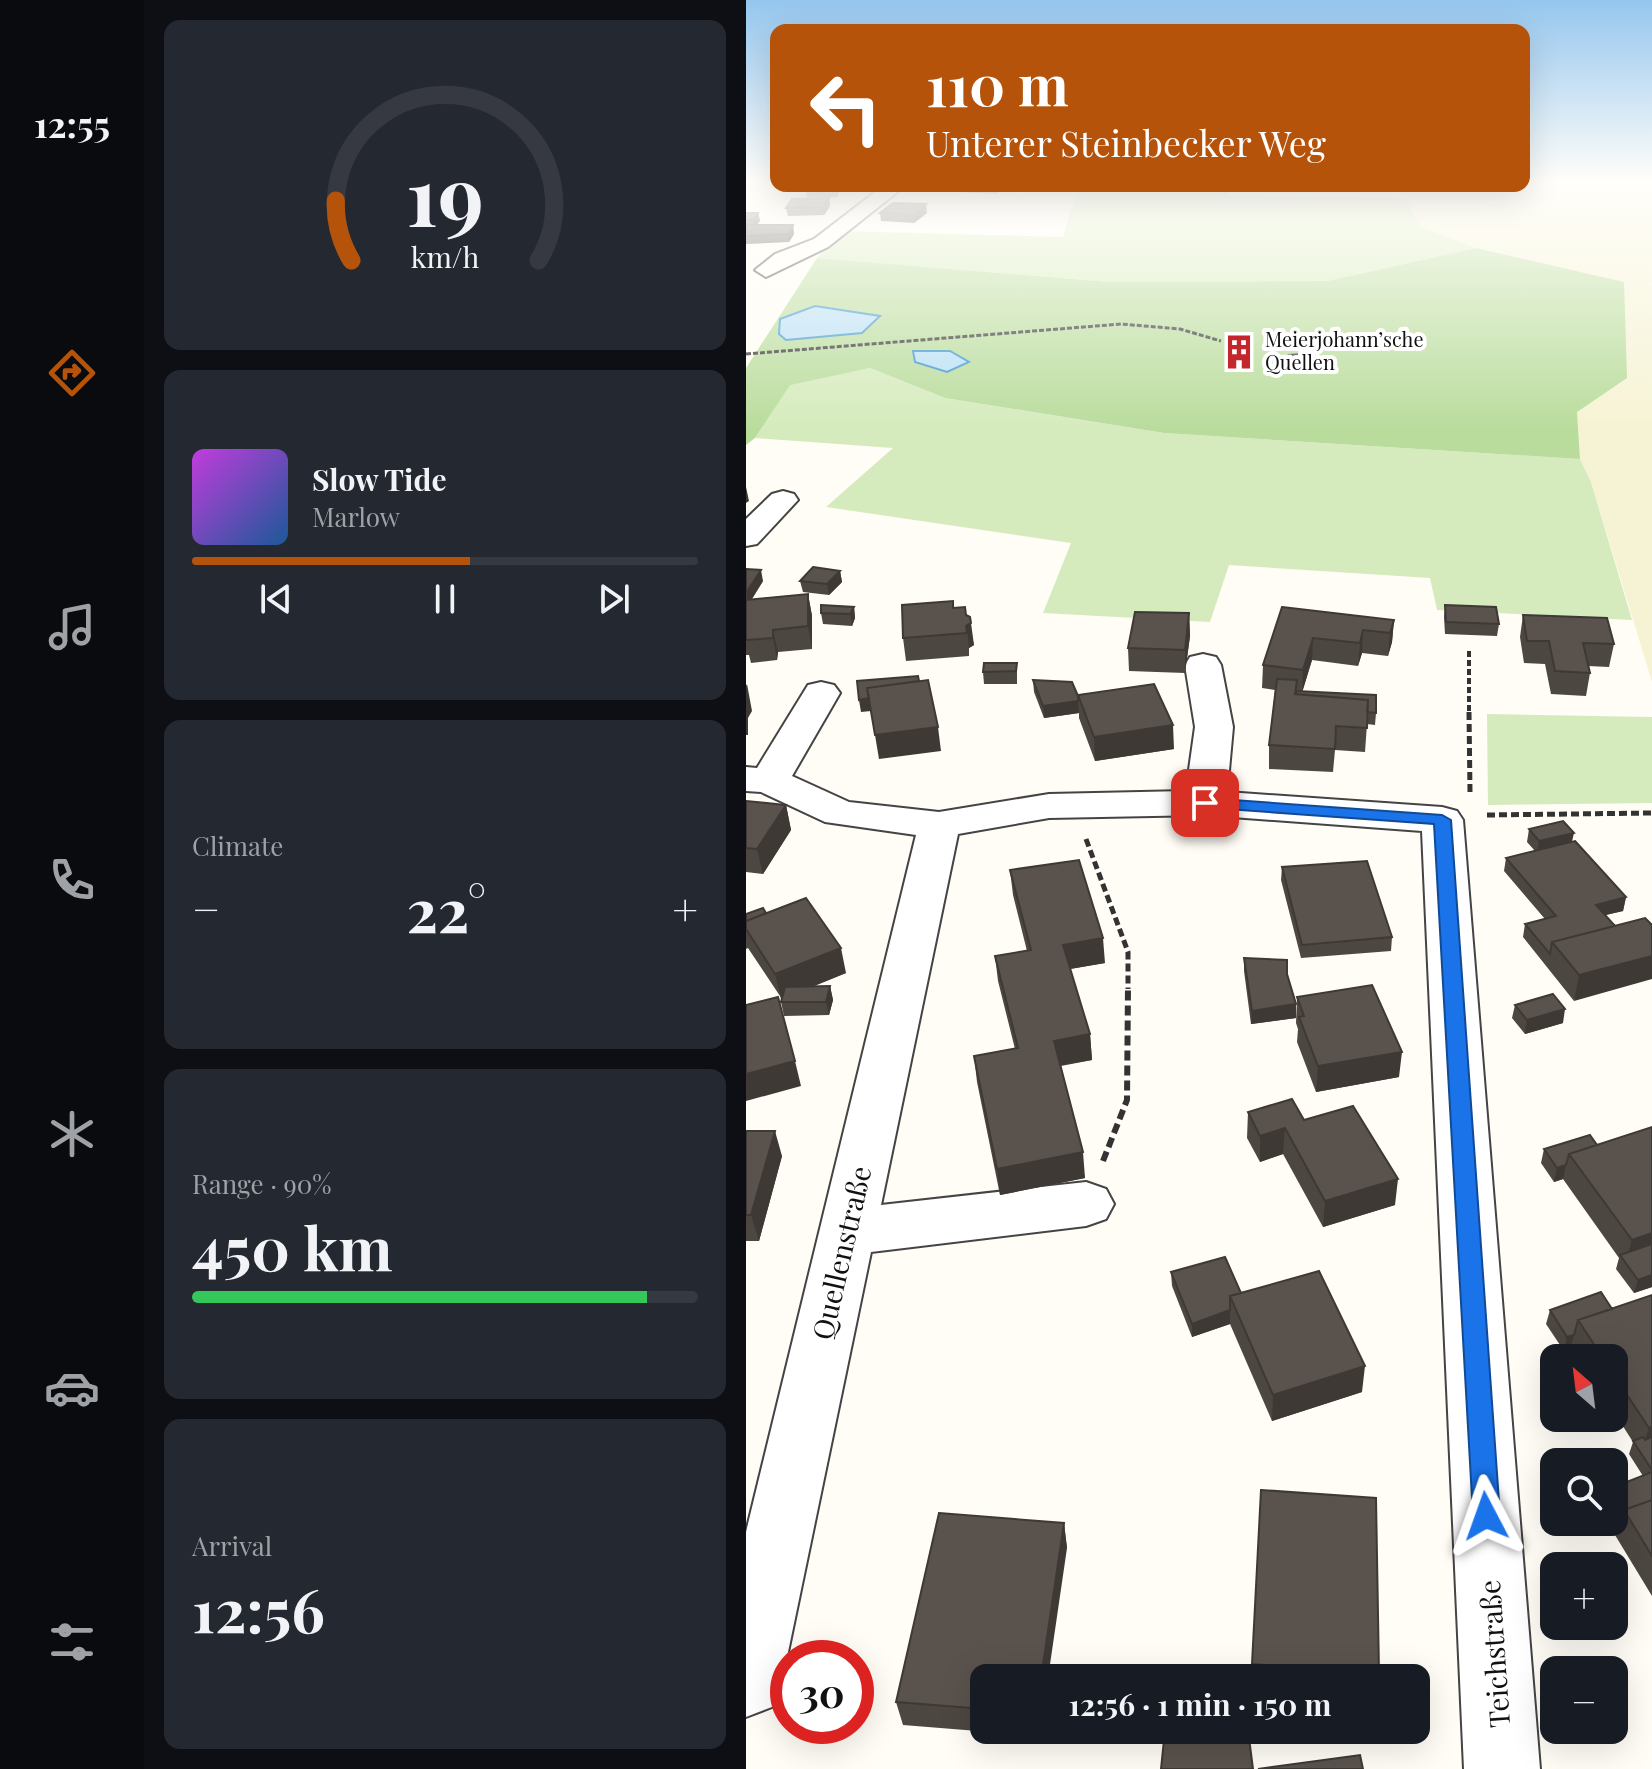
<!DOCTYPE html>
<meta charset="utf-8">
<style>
:root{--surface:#171b24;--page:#242831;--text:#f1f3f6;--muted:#9ea1a6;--line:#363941;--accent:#b45309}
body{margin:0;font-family:"Playfair Display",serif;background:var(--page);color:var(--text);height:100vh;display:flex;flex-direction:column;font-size:30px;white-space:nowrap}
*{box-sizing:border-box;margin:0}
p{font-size:26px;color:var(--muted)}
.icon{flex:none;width:44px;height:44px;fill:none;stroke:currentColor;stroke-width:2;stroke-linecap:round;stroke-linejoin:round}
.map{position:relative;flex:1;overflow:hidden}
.details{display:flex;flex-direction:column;gap:20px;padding:20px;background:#0d0f14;width:602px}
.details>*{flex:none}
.hud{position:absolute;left:24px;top:24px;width:760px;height:168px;border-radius:16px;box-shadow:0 8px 32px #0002;background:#b45309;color:#fff;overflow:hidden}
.needle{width:52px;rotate:332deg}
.buttons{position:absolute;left:794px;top:1344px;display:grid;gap:16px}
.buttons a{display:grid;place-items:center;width:88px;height:88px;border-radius:16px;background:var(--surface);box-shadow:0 8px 32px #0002;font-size:40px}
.speed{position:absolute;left:24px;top:1640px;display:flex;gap:16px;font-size:40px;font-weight:700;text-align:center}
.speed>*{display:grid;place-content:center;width:104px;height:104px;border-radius:50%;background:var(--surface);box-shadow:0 8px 32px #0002;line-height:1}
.speed .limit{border:12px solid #d22;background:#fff;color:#111}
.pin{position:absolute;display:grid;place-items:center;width:68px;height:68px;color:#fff;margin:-34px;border-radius:16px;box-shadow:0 4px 12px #0006}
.me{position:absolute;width:88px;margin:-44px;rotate:356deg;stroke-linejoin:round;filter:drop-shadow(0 0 6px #0008)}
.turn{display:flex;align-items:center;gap:28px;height:168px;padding:0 24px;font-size:36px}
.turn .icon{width:104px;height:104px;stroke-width:2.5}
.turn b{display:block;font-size:56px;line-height:68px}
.big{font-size:60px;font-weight:700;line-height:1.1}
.details .card{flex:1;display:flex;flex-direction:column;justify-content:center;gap:12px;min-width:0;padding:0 28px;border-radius:16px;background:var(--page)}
.details .dial{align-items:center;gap:0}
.dial svg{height:208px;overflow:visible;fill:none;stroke:var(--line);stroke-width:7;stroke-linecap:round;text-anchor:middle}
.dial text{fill:var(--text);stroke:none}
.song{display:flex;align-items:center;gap:24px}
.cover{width:96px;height:96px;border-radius:12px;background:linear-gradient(135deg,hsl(290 70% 55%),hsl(210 70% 35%))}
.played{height:8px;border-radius:4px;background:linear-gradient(90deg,var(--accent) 55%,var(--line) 55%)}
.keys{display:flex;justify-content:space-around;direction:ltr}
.heat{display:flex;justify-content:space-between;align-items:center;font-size:44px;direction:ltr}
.charge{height:12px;border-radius:6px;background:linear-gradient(90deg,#34c759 90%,var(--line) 0)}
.trip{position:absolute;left:224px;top:1664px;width:460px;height:80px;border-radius:16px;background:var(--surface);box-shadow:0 8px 32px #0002;font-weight:700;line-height:80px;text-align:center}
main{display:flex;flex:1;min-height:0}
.tab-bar{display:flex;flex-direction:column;width:144px;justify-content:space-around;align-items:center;background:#090b0e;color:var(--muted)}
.tab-bar .icon{width:56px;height:56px}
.tab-bar .selected{color:var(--accent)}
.tab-bar b{font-size:36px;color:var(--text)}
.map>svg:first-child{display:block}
.farmland{fill:#f6f3d4}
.green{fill:#d5ebbd}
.forest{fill:#b9dc9c}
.water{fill:#b9e0f7;stroke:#3f96cf;stroke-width:2}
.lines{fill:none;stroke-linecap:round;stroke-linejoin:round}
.minor-casing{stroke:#444;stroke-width:4}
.path-far3{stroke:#333;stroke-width:3;stroke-dasharray:5 2;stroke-linecap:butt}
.path-far2{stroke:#333;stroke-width:4;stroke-dasharray:6 3;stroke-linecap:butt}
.path-far1{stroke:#333;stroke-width:5;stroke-dasharray:8 4;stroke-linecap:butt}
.path{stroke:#333;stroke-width:6;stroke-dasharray:10 5;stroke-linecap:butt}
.minor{fill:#fff;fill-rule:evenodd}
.wall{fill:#4d4742}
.shaded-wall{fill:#3f3936}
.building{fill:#5a524d;stroke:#3f3936;stroke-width:2}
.route{fill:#1a73e8;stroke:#114b97;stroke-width:2}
.labels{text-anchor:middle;stroke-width:8;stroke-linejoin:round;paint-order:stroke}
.far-poi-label{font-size:20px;fill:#111;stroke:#fff;text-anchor:start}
.near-street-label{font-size:28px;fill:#111;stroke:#fff}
</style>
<main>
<nav class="tab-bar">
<b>12:55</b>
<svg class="icon selected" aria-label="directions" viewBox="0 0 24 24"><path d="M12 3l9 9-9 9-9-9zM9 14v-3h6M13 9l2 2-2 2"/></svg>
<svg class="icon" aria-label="music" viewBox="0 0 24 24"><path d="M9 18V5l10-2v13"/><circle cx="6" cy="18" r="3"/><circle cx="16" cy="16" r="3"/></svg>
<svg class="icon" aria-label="phone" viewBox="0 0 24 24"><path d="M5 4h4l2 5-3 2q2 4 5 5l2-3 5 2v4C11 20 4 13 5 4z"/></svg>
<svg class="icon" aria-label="climate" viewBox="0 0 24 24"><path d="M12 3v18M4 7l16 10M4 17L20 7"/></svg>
<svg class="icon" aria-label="car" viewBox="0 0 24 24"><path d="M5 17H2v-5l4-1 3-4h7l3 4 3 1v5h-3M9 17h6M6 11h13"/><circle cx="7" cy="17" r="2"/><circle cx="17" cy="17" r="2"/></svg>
<svg class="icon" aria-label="filters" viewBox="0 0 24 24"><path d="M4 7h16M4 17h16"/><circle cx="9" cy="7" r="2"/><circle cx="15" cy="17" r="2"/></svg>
</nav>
<section class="details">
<div class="card dial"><svg viewBox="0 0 100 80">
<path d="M14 69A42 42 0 1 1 86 69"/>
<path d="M14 69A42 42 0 0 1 8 46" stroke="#b45309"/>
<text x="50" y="56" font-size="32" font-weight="700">19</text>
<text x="50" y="72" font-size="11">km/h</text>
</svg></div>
<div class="card">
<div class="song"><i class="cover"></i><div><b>Slow Tide</b><p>Marlow</p></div></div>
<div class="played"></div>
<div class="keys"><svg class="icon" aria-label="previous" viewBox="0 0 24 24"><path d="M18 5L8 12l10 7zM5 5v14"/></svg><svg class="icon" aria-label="pause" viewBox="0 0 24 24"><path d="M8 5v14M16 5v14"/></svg><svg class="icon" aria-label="next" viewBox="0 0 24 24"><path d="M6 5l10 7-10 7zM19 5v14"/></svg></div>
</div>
<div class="card"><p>Climate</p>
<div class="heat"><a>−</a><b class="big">22°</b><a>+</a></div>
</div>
<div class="card"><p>Range · 90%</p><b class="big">450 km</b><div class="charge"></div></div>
<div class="card"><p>Arrival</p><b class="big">12:56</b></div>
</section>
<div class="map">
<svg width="906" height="1769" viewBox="0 0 906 1769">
<rect width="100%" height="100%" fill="#fffdf5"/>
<path class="farmland" d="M778 182H906V284L903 285H906V682L845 482 834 459 831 412 878 282 730 248 676 227 654 186H778Z"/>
<path class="green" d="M332 186H484L481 196 659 198 676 227 730 248 582 281 363 282 71 258 94 231 317 237Z
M124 368 199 398 418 433 834 459 845 482 886 620 691 610 684 578 483 565 464 622 297 613 325 543 80 507 147 448 9 438 44 384Z
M741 714 906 717V803L742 805Z"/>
<path class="forest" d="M730 248 878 282 881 378 831 412 834 459 418 433 199 398 124 368 44 385 9 438 0 445V368L71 258 363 282 582 281Z"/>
<path class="water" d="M69 306 134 316 116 333 40 340 33 334 34 319Z
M167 351H204L223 362 201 372 169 362Z"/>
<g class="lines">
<g class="minor-casing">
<path id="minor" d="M137 186H159L82 247 20 277 9 270 29 254 68 239Z
M37 491 48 494 52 500 11 544 0 546V519L26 494Z
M457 654 470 657 475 665 487 727 481 792 696 807 711 811 717 820 794 1769H718L676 831 459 815 303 818 212 834 135 1205 340 1182 360 1189 368 1204 360 1219 340 1226 125 1252 36 1681 26 1707 0 1717V1532L170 835 79 822 15 792 0 791V767L11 768 62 685 75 682 88 685 94 693 46 776 103 802 193 812 303 794 440 791 449 727 439 665 444 657Z"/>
</g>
<path class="path-far3" d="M0 354 375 324 434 329 475 341"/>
<path class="path-far2" d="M723 651V714"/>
<path class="path-far1" d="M723 712 724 792
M741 815 906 813
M340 839 382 952V989"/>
<path class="path" d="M357 1161 381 1100 382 987"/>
<use href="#minor" class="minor"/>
</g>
<path class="wall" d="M53 186H96L91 197H61L60 191H54Z
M213 186H260L251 194 213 192Z
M523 186H545L544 191 523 190Z
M83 198 84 206 78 215 42 216 40 208Z
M0 213H12L14 221 10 225H47L48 234 43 242 0 244Z
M134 213H181L168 223 135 221Z
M556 354V364L553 370 540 369 541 359Z
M0 569 17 581 6 599 62 594 66 616V649L32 652 31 660 5 663 3 655H0Z
M94 571 96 582 83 595 57 592 54 581Z
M699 605 753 624 751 636 699 634 698 617Z
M108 607 109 618 106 626 77 624 75 613Z
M536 607 648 620 646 642 642 656 616 653 612 666 566 660 556 692 630 713 629 725 621 724 619 752 589 750 587 772 523 769V745L529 690 516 688 517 665Z
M207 608 220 615 228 645 223 648V656L160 661 157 638Z
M443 613 444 636 439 673 383 671 382 648Z
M777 615 868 644 863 667 842 666 844 673 840 696 805 694 799 664 778 663 774 637Z
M271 663V684H238L237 672Z
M287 680 332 696 428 749 349 761 333 718V713L298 718 288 692Z
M0 801 40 805 45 830 17 874 0 872Z
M783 829 826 842 880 897 877 911 859 915 828 1001 777 937 779 924 799 919 758 871 760 858 789 851 781 842Z
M536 867 646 937 645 951 555 958 535 880Z
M264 870 359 963 324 969 344 1034 346 1060 315 1066 339 1178 254 1195 231 1082 228 1056 269 1049 252 981 249 956 281 951 267 895Z
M20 913 100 973 66 987 84 986 87 1000 83 1015 38 1016 35 1002 36 999 2 948 0 949V914Z
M498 958 541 974 550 1018 505 1024 498 971Z
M551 997 653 1077 570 1092 551 1042 552 1029 550 1023Z
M769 1005 817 1023 779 1034 766 1018Z
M502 1112 558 1120 649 1205 577 1227 537 1154 514 1162 501 1138Z
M906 1127V1287L888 1293 870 1269 873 1258 817 1179 808 1182 795 1163 798 1149 851 1145Z
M0 1131 36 1156 13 1241H0Z
M425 1272 495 1293 616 1392 526 1421 484 1324 446 1337 426 1286Z
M906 1295V1596L869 1535 874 1522 868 1513V1487L897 1476 883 1454 887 1442 868 1412V1358H833L826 1348 818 1351 800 1324 804 1310 866 1309Z
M515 1490 633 1673V1678H506Z
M318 1523 321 1548 238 1678V1730H294L293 1736 157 1725 150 1702Z"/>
<path class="shaded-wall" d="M92 186H96L91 197 90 189Z
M250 186H260L251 194Z
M83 198 84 206 78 215 77 207Z
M180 204 181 213 168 223 167 215Z
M12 213 14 221 8 228 7 220Z
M47 225 48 234 43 242 42 234Z
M0 487 3 501 0 503Z
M15 570 17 581 2 605 0 593Z
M94 571 96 582 83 595 81 584Z
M62 594 66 616V649L62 626Z
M108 607 109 618 106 626 104 614Z
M219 607 221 625 225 623 228 645 223 648Z
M443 613 444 636 439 673V650Z
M648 620 646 642 642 656 644 633Z
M27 630 32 652 31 660 27 638Z
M617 630 616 653 612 666 614 643Z
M567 638 566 660 556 693 557 670Z
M1 684 6 711 2 718V735H0V686Z
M123 698 125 711 115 712 113 700Z
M332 701 333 713 298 718 297 706Z
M427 725 428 749 349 761 348 737Z
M192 727 195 751 133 759 129 735Z
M40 805 45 830 17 874 11 849Z
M828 833 825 846 791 854 793 841Z
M880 897 877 911 847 918 850 905Z
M357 938 359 963 318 970 317 945Z
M95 948 100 973 35 999 29 974Z
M906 956V979L828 1001 833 975Z
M84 986 87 1000 83 1015 80 1002Z
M550 1004V1018L505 1024 506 1011Z
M819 1009 817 1023 779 1034 781 1020Z
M344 1034 346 1060 310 1066 308 1041Z
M656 1052 653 1077 570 1092 572 1066Z
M49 1061 55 1086 0 1101V1074Z
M539 1128 537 1154 514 1162V1136Z
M29 1131 36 1156 13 1241 5 1215Z
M337 1152 339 1178 254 1195 251 1169Z
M820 1165 817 1179 808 1182 811 1168Z
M652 1179 649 1205 577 1227 579 1201Z
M906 1233V1256L879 1263 886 1240Z
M906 1275V1287L888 1293 892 1280Z
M484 1310V1324L446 1337V1324Z
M828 1335 825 1346 826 1348 818 1351 821 1337Z
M619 1366 616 1392 526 1421 527 1395Z
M906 1427V1449L894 1453 903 1428Z
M318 1523 321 1548 302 1678H295Z"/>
<path class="building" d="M61 186H92L90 189H59Z
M83 198 77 207 40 208 46 199Z
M147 203 180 204 167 215 134 213Z
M0 213H12L7 220H0Z
M1 225H47L42 234 0 236Z
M556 354 554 360 541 359 543 355Z
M67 567 94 571 81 584 54 581Z
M0 569 15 570 0 593Z
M62 594V626L27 630V638L0 640V600Z
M207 601V608L219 607 220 615 224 617 225 623 220 626 221 633 157 638 156 605Z
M75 605 108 607 104 614 75 613Z
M699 605 750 607 753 624 700 622Z
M536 607 648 620 644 633 617 630 614 643 567 638 557 670 517 665Z
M389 612 443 613 439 650 382 648Z
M777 615 861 618 868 644 837 643 844 673 809 671 803 641H781Z
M238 663H271L270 671 237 672Z
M172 676 173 681 121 688 123 698 113 700 111 681Z
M531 679 551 680 549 694 622 700 621 728 590 726 589 749 523 745Z
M182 680 192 727 129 735 121 688Z
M287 680 326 682 332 696V701L297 706Z
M408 684 427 725 348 737 332 695Z
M550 691 630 695V713L621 712 622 700 550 694Z
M0 801 40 805 11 849 0 848Z
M817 821 828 833 793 841 783 829Z
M829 841 880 897 850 905 869 926 806 942 804 954 779 924 810 916 760 858Z
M333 860 357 938 317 945 344 1034 308 1041 337 1152 251 1169 228 1056 272 1048 249 956 285 950 264 870Z
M621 861 646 937 556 945 536 867Z
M60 898 95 948 29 974 0 929V921Z
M17 908 20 913 0 921V914Z
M899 918 906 925V956L833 975 806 942Z
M498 958 541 960V974L550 1004 506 1011Z
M626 985 656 1052 572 1066 553 1017 558 1016 551 997Z
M84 986 80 1002H35L39 987Z
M807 994 819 1009 781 1020 769 1005Z
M32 997 49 1061 0 1074V1005Z
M546 1099 558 1120 607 1106 652 1179 579 1201 539 1128 514 1136 502 1112Z
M906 1127V1233L886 1240 823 1154Z
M0 1131H29L5 1215H0Z
M844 1135 851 1145 823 1154 820 1165 811 1168 798 1149Z
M906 1244V1275L892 1280 874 1255Z
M479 1257 495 1293 484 1296V1310L446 1324 425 1272Z
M573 1271 619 1366 527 1395 484 1296Z
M855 1292 866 1309 832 1320 828 1335 821 1337 804 1310Z
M906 1295V1427L903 1428 868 1375V1358H857L832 1320Z
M897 1437 899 1440 906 1437V1470L887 1441Z
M906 1472V1500L878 1510 868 1492V1487Z
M515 1490 630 1498 633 1673 506 1664Z
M906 1500V1556L878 1510Z
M193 1513 318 1523 295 1678H238V1709L150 1702Z
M419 1730H502L507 1769H415Z
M614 1755 617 1769H512Z"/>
<linearGradient id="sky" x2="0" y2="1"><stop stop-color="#95c6ee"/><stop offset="0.42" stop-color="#fffefa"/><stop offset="1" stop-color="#fffefa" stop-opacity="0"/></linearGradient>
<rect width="906" height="430" fill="url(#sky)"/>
<path class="route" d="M459 798 696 815 705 820 754 1516 750 1525 740 1529 731 1525 727 1516 688 824 453 807 450 803Z"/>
<defs>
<g id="building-bare" transform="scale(2.76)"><path d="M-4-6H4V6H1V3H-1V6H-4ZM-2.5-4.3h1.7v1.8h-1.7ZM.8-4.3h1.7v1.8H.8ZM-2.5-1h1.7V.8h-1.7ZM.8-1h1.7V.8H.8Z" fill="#c4262e" stroke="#fff" stroke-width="2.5" paint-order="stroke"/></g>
</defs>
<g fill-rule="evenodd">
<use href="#building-bare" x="493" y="352"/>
</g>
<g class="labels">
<g class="far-poi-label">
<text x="519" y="347">Meierjohann’sche<tspan x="519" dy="23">Quellen</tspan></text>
</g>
<g class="near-street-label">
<text transform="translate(96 1253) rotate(-77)" y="10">Quellenstraße</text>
<text transform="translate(749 1654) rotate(-94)" y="10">Teichstraße</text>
</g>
</g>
</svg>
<div class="buttons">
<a><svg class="needle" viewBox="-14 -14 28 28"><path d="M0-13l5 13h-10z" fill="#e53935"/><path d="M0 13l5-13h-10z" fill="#9ea1a6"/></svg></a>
<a><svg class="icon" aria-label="search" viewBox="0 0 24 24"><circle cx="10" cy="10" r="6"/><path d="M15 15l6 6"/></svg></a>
<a>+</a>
<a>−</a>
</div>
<div class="speed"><div class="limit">30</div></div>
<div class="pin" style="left:459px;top:803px;background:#d93025"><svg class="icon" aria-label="arrive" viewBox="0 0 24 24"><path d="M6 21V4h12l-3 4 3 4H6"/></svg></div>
<svg class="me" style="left:740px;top:1516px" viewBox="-20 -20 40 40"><path d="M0-17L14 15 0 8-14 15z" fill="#1a73e8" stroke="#fff" stroke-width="4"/></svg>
<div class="trip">12:56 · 1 min · 150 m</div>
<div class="hud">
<div class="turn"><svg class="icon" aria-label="left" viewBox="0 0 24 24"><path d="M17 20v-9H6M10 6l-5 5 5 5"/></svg><div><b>110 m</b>Unterer Steinbecker Weg</div></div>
</div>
</div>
</main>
